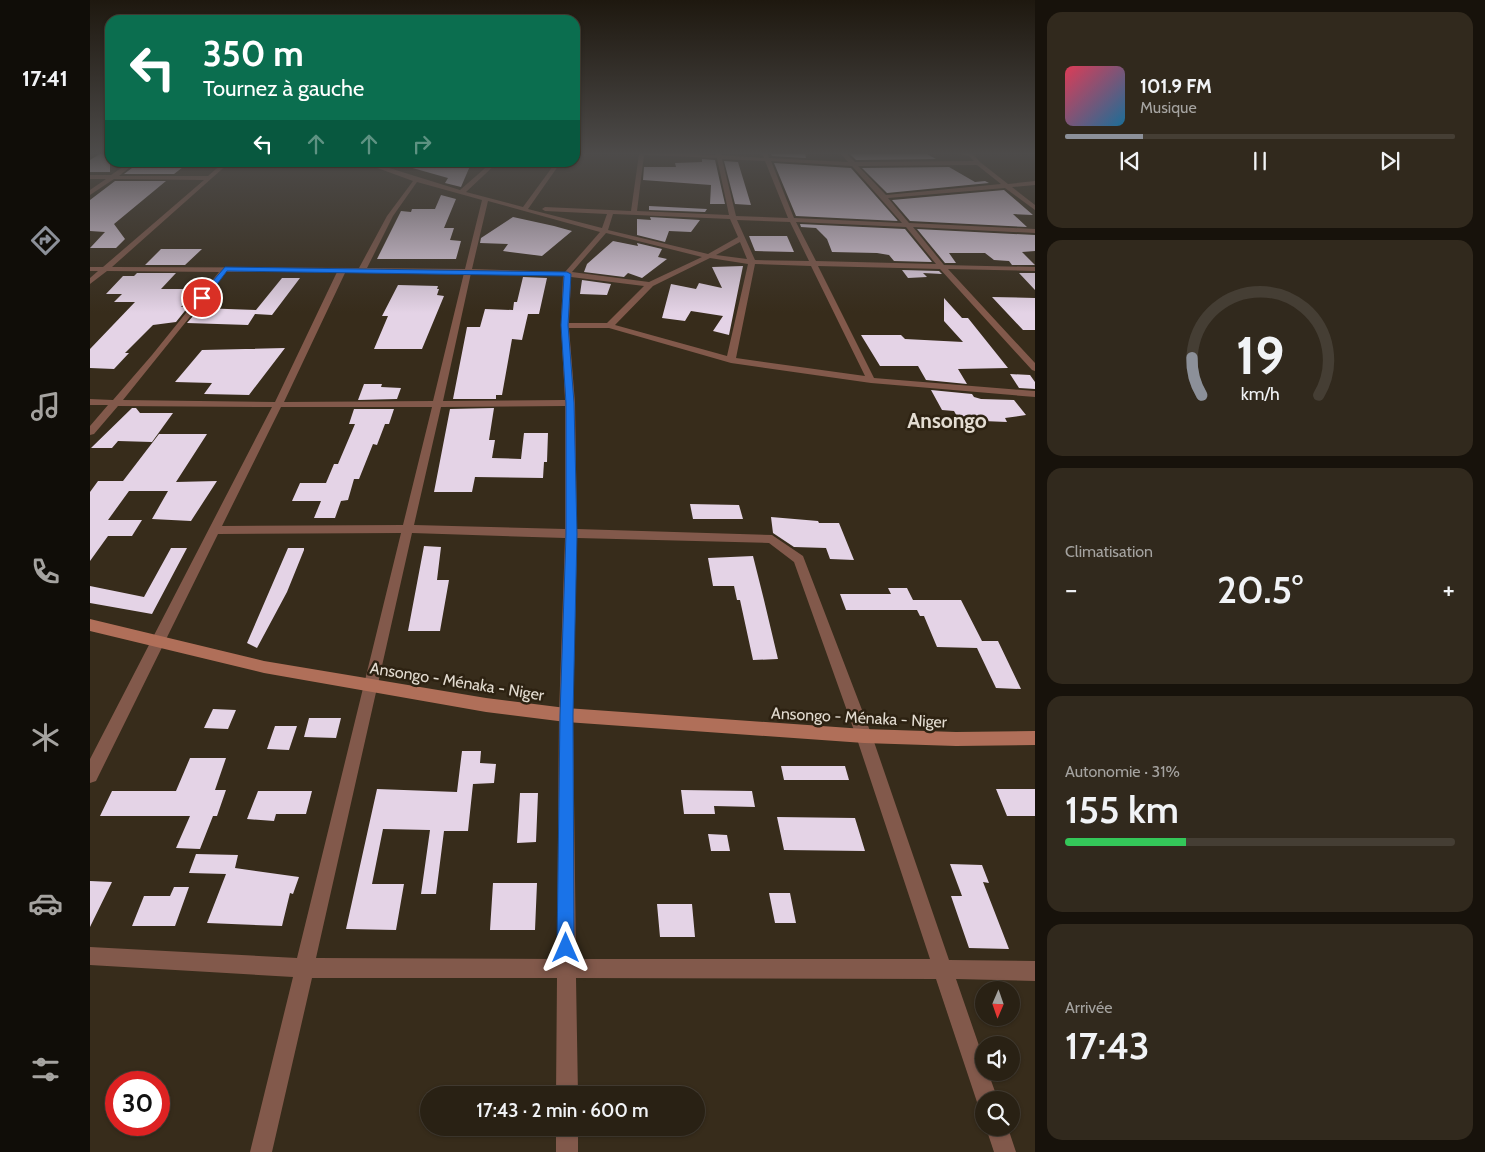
<!DOCTYPE html>
<html lang="fr">
<meta charset="utf-8">
<style>
:root{--surface:#292114;--page:#31291d;--text:#f1f3f6;--muted:#a5a3a0;--line:#453e34;--accent:#8c9099}
body{margin:0;font-family:Cabin,sans-serif;background:var(--page);color:var(--text);height:100vh;display:flex;flex-direction:column;font-size:19px;white-space:nowrap}
*{box-sizing:border-box;margin:0}
p{font-size:16px;color:var(--muted)}
.icon{flex:none;width:28px;height:28px;fill:none;stroke:currentColor;stroke-width:2;stroke-linecap:round;stroke-linejoin:round}
.map{position:relative;flex:1;overflow:hidden}
.details{display:flex;flex-direction:column;gap:12px;padding:12px;background:#17120b;width:450px}
.details>*{flex:none}
.guide{position:absolute;left:15px;top:15px;width:475px;height:152px;border-radius:15px;box-shadow:0 1px 4px #0004,0 0 0 1px var(--line);background:#0b6e4f;color:#fff;overflow:hidden}
.needle{width:32px;rotate:182deg}
.controls{position:absolute;left:885px;top:981px;display:grid;gap:10px}
.controls a{display:grid;place-items:center;width:45px;height:45px;border-radius:50%;background:var(--surface);box-shadow:0 1px 4px #0004,0 0 0 1px var(--line);font-size:25px}
.speed{position:absolute;left:15px;top:1071px;display:flex;gap:10px;font-size:25px;font-weight:700;text-align:center}
.speed>*{display:grid;place-content:center;width:65px;height:65px;border-radius:50%;background:var(--surface);box-shadow:0 1px 4px #0004,0 0 0 1px var(--line);line-height:1}
.speed .limit{border:8px solid #d22;background:#fff;color:#111}
.pin{position:absolute;display:grid;place-items:center;width:42px;height:42px;color:#fff;margin:-21px;border:2px solid #fff;border-radius:50%;box-shadow:0 1px 5px #0007}
.me{position:absolute;width:55px;margin:-28px;rotate:0deg;stroke-linejoin:round;filter:drop-shadow(0 0 4px #0008)}
.turn{display:flex;align-items:center;gap:18px;height:105px;padding:0 15px;font-size:22px}
.turn .icon{width:65px;height:65px;stroke-width:2.5}
.turn b{display:block;font-size:35px;line-height:42px}
.lanes{display:flex;align-items:center;height:48px;padding:0 15px;background:#0003;justify-content:center;gap:25px;direction:ltr}
.lanes .off{opacity:.35}
.big{font-size:38px;font-weight:600;line-height:1.1}
.details .card{flex:1;display:flex;flex-direction:column;justify-content:center;gap:8px;min-width:0;padding:0 18px;border-radius:15px;background:var(--page)}
.details .dial{align-items:center;gap:0}
.dial svg{height:130px;overflow:visible;fill:none;stroke:var(--line);stroke-width:7;stroke-linecap:round;text-anchor:middle}
.dial text{fill:var(--text);stroke:none}
.song{display:flex;align-items:center;gap:15px}
.cover{width:60px;height:60px;border-radius:8px;background:linear-gradient(135deg,hsl(350 70% 55%),hsl(200 70% 35%))}
.played{height:5px;border-radius:2px;background:linear-gradient(90deg,var(--accent) 20%,var(--line) 20%)}
.keys{display:flex;justify-content:space-around;direction:ltr}
.heat{display:flex;justify-content:space-between;align-items:center;font-size:28px;direction:ltr}
.charge{height:8px;border-radius:4px;background:linear-gradient(90deg,#34c759 31%,var(--line) 0)}
.trip{position:absolute;left:330px;top:1086px;width:285px;height:50px;border-radius:25px;background:var(--surface);box-shadow:0 1px 4px #0004,0 0 0 1px var(--line);font-weight:600;line-height:50px;text-align:center}
main{display:flex;flex:1;min-height:0}
.tab-bar{display:flex;flex-direction:column;width:90px;justify-content:space-around;align-items:center;background:#100d08;color:var(--muted)}
.tab-bar .icon{width:35px;height:35px}
.tab-bar .on{color:var(--accent)}
.tab-bar b{font-size:22px;color:var(--text)}
.map>svg:first-child{display:block}
.building{fill:#e4d3e6}
.lines{fill:none;stroke-linecap:round;stroke-linejoin:round}
.minor{fill:#82594b;fill-rule:evenodd}
.secondary{fill:#b06f59;fill-rule:evenodd}
.route{fill:#1a73e8;stroke:#114b97}
.labels{text-anchor:middle;stroke-width:5;stroke-linejoin:round;paint-order:stroke}
.street-label{font-size:16px;fill:#e3dcd1;stroke:#2d2212}
.far-town-label{font-size:21px;font-weight:bold;fill:#e3dcd1;stroke:#2d2212}
</style>
<main>
<nav class="tab-bar">
<b>17:41</b>
<svg class="icon on" aria-label="directions" viewBox="0 0 24 24"><path d="M12 3l9 9-9 9-9-9zM9 14v-3h6M13 9l2 2-2 2"/></svg>
<svg class="icon" aria-label="music" viewBox="0 0 24 24"><path d="M9 18V5l10-2v13"/><circle cx="6" cy="18" r="3"/><circle cx="16" cy="16" r="3"/></svg>
<svg class="icon" aria-label="phone" viewBox="0 0 24 24"><path d="M5 4h4l2 5-3 2q2 4 5 5l2-3 5 2v4C11 20 4 13 5 4z"/></svg>
<svg class="icon" aria-label="climate" viewBox="0 0 24 24"><path d="M12 3v18M4 7l16 10M4 17L20 7"/></svg>
<svg class="icon" aria-label="car" viewBox="0 0 24 24"><path d="M5 17H2v-5l4-1 3-4h7l3 4 3 1v5h-3M9 17h6M6 11h13"/><circle cx="7" cy="17" r="2"/><circle cx="17" cy="17" r="2"/></svg>
<svg class="icon" aria-label="filters" viewBox="0 0 24 24"><path d="M4 7h16M4 17h16"/><circle cx="9" cy="7" r="2"/><circle cx="15" cy="17" r="2"/></svg>
</nav>
<div class="map">
<svg width="945" height="1152" viewBox="0 0 945 1152">
<rect width="100%" height="100%" fill="#372c1b"/>
<path class="building" d="M13 152H20V172H0V160Z
M680 152 715 153 716 158 682 156Z
M758 152H833L846 159 766 160Z
M612 159 625 160 635 204H620L621 185 553 180 554 167H586L585 163 612 162Z
M634 161 648 162 661 205 645 204Z
M50 162H87L85 164H97L84 174H34Z
M320 162H381L377 166H380L371 187 355 183 358 178 319 167Z
M684 163 761 168 808 221 706 216Z
M859 167 885 182 895 181 899 183 797 193 772 168Z
M25 181H76L24 224 35 239 26 248H0L15 232 0 231V200Z
M914 190 943 215 923 214 937 227 820 221 802 200Z
M351 195 366 199 354 228H364L360 240 371 241 366 259H287L311 211 321 212 322 209H345Z
M559 206 617 209 615 212 559 210Z
M423 217 464 226 482 231 452 256 413 251 418 244 390 243 391 238Z
M560 217 610 220 601 232 579 231 575 242 547 235V219L561 220Z
M710 224 815 229 842 262 804 261 799 255 787 253 742 252 737 239 726 228 711 227Z
M827 229 945 235V251L932 252 945 265H922L919 261 904 260 895 253H859L866 263H855Z
M659 236H697L704 252 665 251Z
M523 241 548 246 547 243 572 249 568 257 577 259 552 278 538 273 534 277 494 272 497 264Z
M71 249H112L95 265H55Z
M653 266 639 335 623 331 633 316 601 311 595 321 572 318 581 284 606 289 609 283 632 288 622 267Z
M812 270 849 271 852 274 833 273 837 277 818 278Z
M47 273H86L71 289H107L91 307H98L86 322 63 325 35 353H39L24 369 0 368V349L45 302H24L32 294H16L33 276H44Z
M929 273H945V290Z
M433 277 457 278 449 314H438L432 340 422 339 412 395H406V399H363L377 327H390L395 309 423 310 424 302H427Z
M192 278H210L182 315 165 314 158 325 97 323 110 308 166 310Z
M492 280 521 284 517 295 490 294Z
M308 285 348 286 347 289H349L347 295 354 296 332 349H284L298 316H292Z
M902 297 945 298V330H933Z
M854 298 872 318H878L918 368 868 369 877 384 836 380 828 366H790L771 335H811L815 339 873 342 854 321Z
M195 348 159 395 114 394 122 383 85 382 112 350Z
M920 374 940 375 945 382V389L929 388Z
M274 384H292L291 387 311 388 307 399 268 400Z
M841 390 882 394 884 397 891 399 924 400 936 415 915 418 917 422 869 420 864 411 852 410Z
M42 408H46L50 413H83L62 442 28 441 22 448H1Z
M404 408 399 440H405L402 458 431 459 434 433H458L457 462H454L453 478 385 477 382 492H344L360 409Z
M264 409H304L299 424H295L287 445 283 444 269 479H264L258 500 251 501 245 518H224L231 501H202L210 483H236L244 464H248L265 424H259Z
M69 434H117L86 482 127 481 101 521 62 519 78 491H39L18 520H52L42 536H18L0 561V492L8 481H33Z
M600 504 649 505 653 519H603Z
M681 517 728 521 729 523H749L764 560 740 559 736 548 704 547 683 533Z
M334 546 351 547 347 580H359L350 631H318Z
M81 548H97L62 614 0 603V586L54 597Z
M198 548H214V550L197 592 167 648 157 643Z
M663 556 674 600 688 659 663 660 650 600H647L644 586H623L618 558Z
M798 588H817L823 600H871L892 641H908L931 689 906 688 887 648 847 647 834 616H830L827 610H756L750 594H801Z
M123 709 146 710 138 729 114 728Z
M219 718H251L246 738 214 737Z
M185 726H207L199 750 177 749Z
M372 751H391L390 763 406 764 404 783 383 784 378 831H354L346 894H331L340 830 293 829 282 884H314L306 930 256 929 287 789 367 792Z
M100 758H136L125 790H136L127 816H123L110 849 86 848 100 816H10L22 791H86Z
M691 766H755L759 780H694Z
M906 789H945V816H917Z
M591 790 662 791 665 807 624 806 625 814H594Z
M168 791H222L216 814H186L184 821 157 819Z
M430 793H448L446 842 427 843Z
M687 817 765 818 775 851 694 850Z
M618 834 637 835 640 851H621Z
M106 854 148 855 145 868 209 877 203 894 200 893 192 926 117 923 136 874 99 873Z
M860 864 892 865 899 883 893 882 919 949 879 948 861 896H872Z
M0 881 22 882 0 927Z
M403 883H447L445 930H400Z
M84 887H99L85 926H42L54 896H80Z
M679 893H700L706 923H685Z
M567 904H602L605 937H570Z"/>
<g class="lines">
<path class="minor" d="M534 152 626 155 625 152H631V155L674 158 671 152H677L679 158 758 162 749 152H755L765 162 884 161 879 156 862 152H881L890 162 918 184 945 181V185L922 187 945 205V210L915 188 798 198 819 223 945 229V233L823 227 854 265 945 267V271L858 269 945 363V371L942 370 850 269 728 266 784 378 945 391V397L781 383 641 363 519 328H479L485 403 487 529 682 535 713 556 782 736 859 960 945 961V981L866 979 894 1060V1072H898L908 1100H894V1109L889 1108 846 979 486 978 488 1095H466L467 978H222L182 1152H160L203 977 0 965V947L207 958 311 533 128 534 6 781 0 783V759L182 407 28 406 4 434 0 435V426L18 405H0V399L23 400 62 355 129 272 17 271 0 284V278L8 271H0V267H13L114 180 24 179 0 195V190L16 179H0V175H21L40 162H46L29 176H118L134 162H140L22 267 269 268 297 216 323 181 271 162H280L370 190 402 162H408L376 192 433 207 466 162H471L438 209 512 228 517 214 455 211 452 209 455 207 541 211 549 154ZM554 155 627 158 639 215 547 211ZM632 159 675 161 698 218 646 216ZM681 161 762 166 812 223 704 218ZM887 165 911 184 796 195 768 166ZM327 182 392 200 375 269 277 268 303 216ZM398 201 510 232 475 272 382 269ZM523 214 640 219 648 237 618 254 518 230ZM647 220 700 222 719 261 665 260ZM706 222 816 227 846 264 726 261ZM516 233 612 257 559 282 482 272ZM650 242 657 259 626 255ZM620 258 658 264 637 356 525 325 563 286ZM665 264 721 266 775 376 646 358ZM136 272H247L185 402 33 400ZM255 273H374L343 401 194 402ZM381 273 473 276 471 325 475 400 353 401ZM481 277 554 286 517 323H479ZM475 406V529L324 525 351 407ZM191 407H342L313 525 132 526ZM322 533 475 538 469 715 467 959 226 958ZM487 538 679 543 704 562 766 736 840 959H486L483 715Z
M466 1128H488V1152H466Z
M896 1128H918L926 1152H904Z"/>
<path class="secondary" d="M0 619 174 661 396 698 476 708 774 729 866 732 945 731V745L866 746 774 743 476 722 396 712 174 673 0 631Z"/>
</g>
<linearGradient id="sky" x2="0" y2="1"><stop stop-color="#1e180f"/><stop offset="0.49" stop-color="#4d4b4a"/><stop offset="1" stop-color="#4d4b4a" stop-opacity="0"/></linearGradient>
<rect width="945" height="313" fill="url(#sky)"/>
<path class="route" d="M135 267 477 272 481 274 478 325 484 403 487 534 483 715 484 948 482 954 476 956 470 954 467 948 470 715 476 534V403L471 325 474 276 137 271 115 300H109V297Z"/>
<g class="labels">
<g class="street-label">
<text transform="translate(367 681) rotate(9)" y="6">Ansongo - Ménaka - Niger</text>
<text transform="translate(769 717) rotate(3)" y="6">Ansongo - Ménaka - Niger</text>
</g>
<g class="far-town-label">
<text x="857" y="428">Ansongo</text>
</g>
</g>
</svg>
<div class="controls">
<a><svg class="needle" viewBox="-14 -14 28 28"><path d="M0-13l5 13h-10z" fill="#e53935"/><path d="M0 13l5-13h-10z" fill="#a5a3a0"/></svg></a>
<a><svg class="icon" aria-label="sound" viewBox="0 0 24 24"><path d="M4 9h4l5-4v14l-5-4H4zM17 9q2 3 0 6"/></svg></a>
<a><svg class="icon" aria-label="search" viewBox="0 0 24 24"><circle cx="10" cy="10" r="6"/><path d="M15 15l6 6"/></svg></a>
</div>
<div class="speed"><div class="limit">30</div></div>
<div class="pin" style="left:112px;top:298px;background:#d93025"><svg class="icon" aria-label="arrive" viewBox="0 0 24 24"><path d="M6 21V4h12l-3 4 3 4H6"/></svg></div>
<svg class="me" style="left:476px;top:948px" viewBox="-20 -20 40 40"><path d="M0-17L14 15 0 8-14 15z" fill="#1a73e8" stroke="#fff" stroke-width="4"/></svg>
<div class="trip">17:43 · 2 min · 600 m</div>
<div class="guide">
<div class="turn"><svg class="icon" aria-label="left" viewBox="0 0 24 24"><path d="M17 20v-9H6M10 6l-5 5 5 5"/></svg><div><b>350 m</b>Tournez à gauche</div></div>
<div class="lanes"><svg class="icon" aria-label="left" viewBox="0 0 24 24"><path d="M17 20v-9H6M10 6l-5 5 5 5"/></svg><svg class="icon off" aria-label="ahead" viewBox="0 0 24 24"><path d="M12 20V5M6 11l6-6 6 6"/></svg><svg class="icon off" aria-label="ahead" viewBox="0 0 24 24"><path d="M12 20V5M6 11l6-6 6 6"/></svg><svg class="icon off" aria-label="right" viewBox="0 0 24 24"><path d="M7 20v-9h11M14 6l5 5-5 5"/></svg></div>
</div>
</div>
<section class="details">
<div class="card">
<div class="song"><i class="cover"></i><div><b>101.9 FM</b><p>Musique</p></div></div>
<div class="played"></div>
<div class="keys"><svg class="icon" aria-label="previous" viewBox="0 0 24 24"><path d="M18 5L8 12l10 7zM5 5v14"/></svg><svg class="icon" aria-label="pause" viewBox="0 0 24 24"><path d="M8 5v14M16 5v14"/></svg><svg class="icon" aria-label="next" viewBox="0 0 24 24"><path d="M6 5l10 7-10 7zM19 5v14"/></svg></div>
</div>
<div class="card dial"><svg viewBox="0 0 100 80">
<path d="M14 69A42 42 0 1 1 86 69"/>
<path d="M14 69A42 42 0 0 1 8 46" stroke="#8c9099"/>
<text x="50" y="56" font-size="32" font-weight="700">19</text>
<text x="50" y="72" font-size="11">km/h</text>
</svg></div>
<div class="card"><p>Climatisation</p>
<div class="heat"><a>−</a><b class="big">20.5°</b><a>+</a></div>
</div>
<div class="card"><p>Autonomie · 31%</p><b class="big">155 km</b><div class="charge"></div></div>
<div class="card"><p>Arrivée</p><b class="big">17:43</b></div>
</section>
</main>
